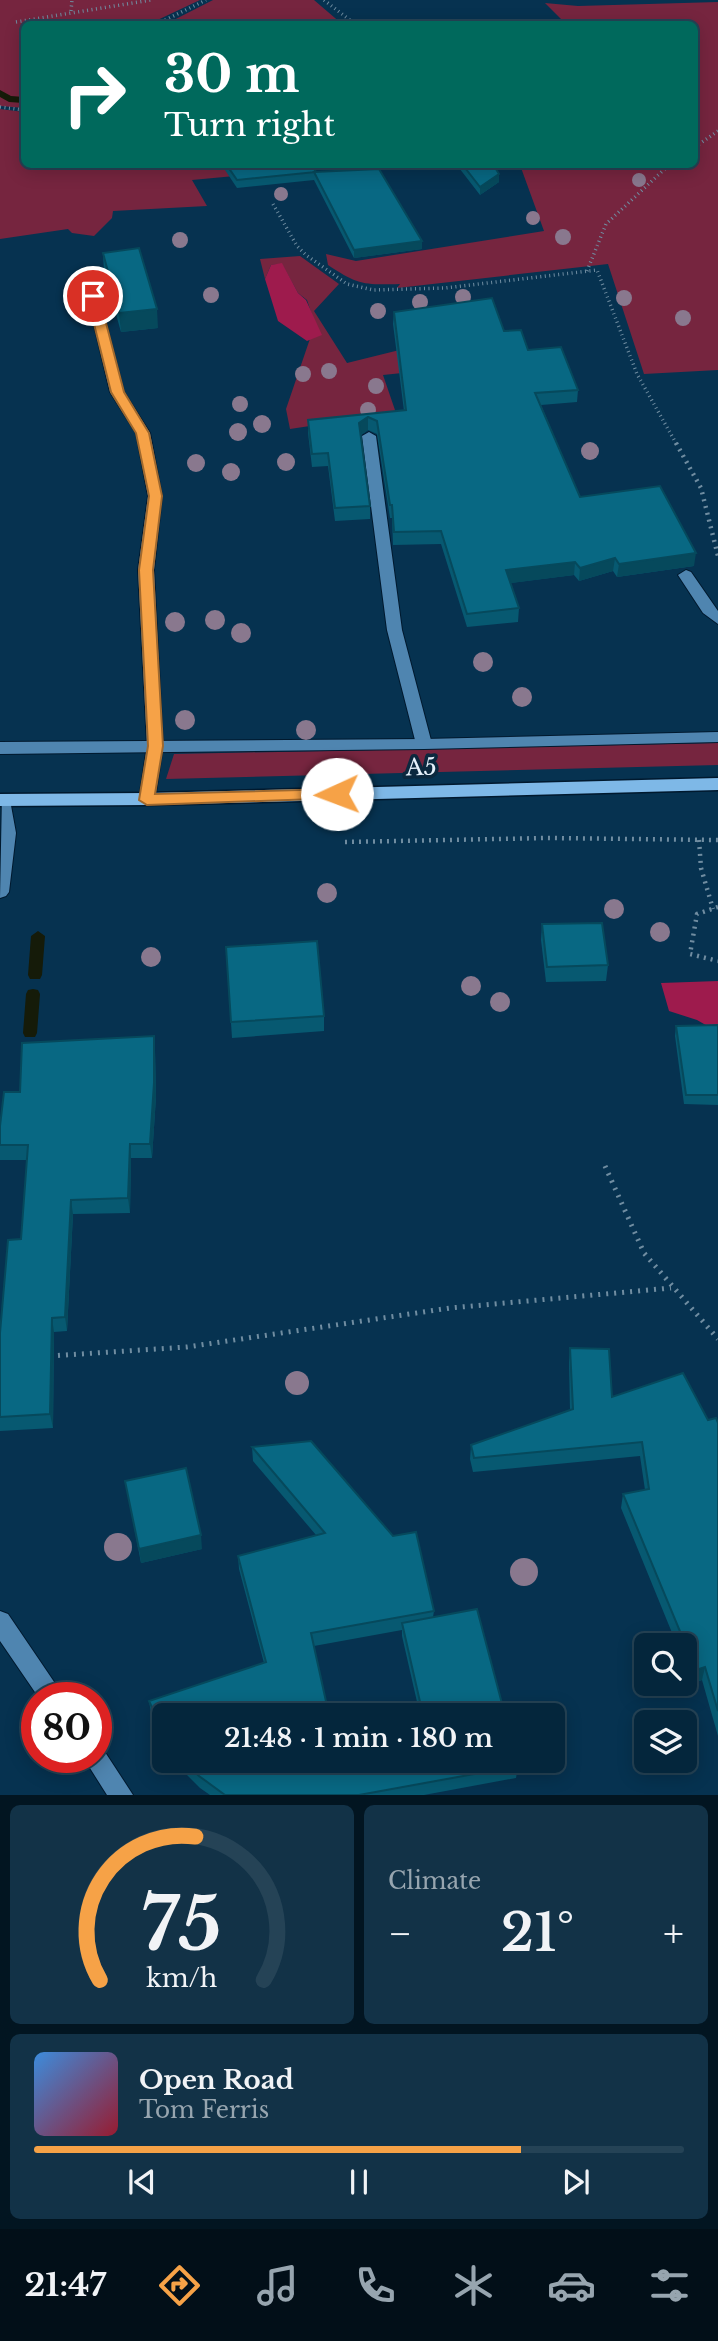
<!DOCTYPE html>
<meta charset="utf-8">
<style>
:root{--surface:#04263c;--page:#123247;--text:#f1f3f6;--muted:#97a5af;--line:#254356;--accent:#f6a247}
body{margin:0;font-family:"Libre Baskerville",serif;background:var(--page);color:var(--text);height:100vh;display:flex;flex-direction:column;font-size:26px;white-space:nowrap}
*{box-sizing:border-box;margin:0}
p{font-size:23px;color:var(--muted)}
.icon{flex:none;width:38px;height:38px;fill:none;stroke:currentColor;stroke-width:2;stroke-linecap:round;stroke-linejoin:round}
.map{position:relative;height:1795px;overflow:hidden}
.details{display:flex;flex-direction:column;gap:10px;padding:10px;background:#021521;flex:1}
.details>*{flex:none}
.hud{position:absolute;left:21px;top:21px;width:677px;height:147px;border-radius:10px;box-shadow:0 4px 18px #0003,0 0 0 2px var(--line);background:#00695c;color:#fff;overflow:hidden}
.tools{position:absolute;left:634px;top:1633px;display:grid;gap:14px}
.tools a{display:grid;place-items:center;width:63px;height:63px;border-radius:10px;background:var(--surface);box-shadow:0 4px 18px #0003,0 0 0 2px var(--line);font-size:35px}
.speed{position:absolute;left:21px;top:1682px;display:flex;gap:14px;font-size:35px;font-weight:700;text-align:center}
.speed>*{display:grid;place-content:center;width:91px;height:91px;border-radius:50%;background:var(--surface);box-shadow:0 4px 18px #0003,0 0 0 2px var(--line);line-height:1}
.speed .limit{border:10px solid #d22;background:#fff;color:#111}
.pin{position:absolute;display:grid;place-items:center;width:60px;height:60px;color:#fff;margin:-30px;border:4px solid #fff;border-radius:50%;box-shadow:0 2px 7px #0007}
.me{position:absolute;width:77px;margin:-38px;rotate:268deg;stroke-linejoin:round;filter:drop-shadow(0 0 5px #0008)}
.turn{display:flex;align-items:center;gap:24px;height:147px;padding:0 28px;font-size:32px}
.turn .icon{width:91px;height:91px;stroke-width:2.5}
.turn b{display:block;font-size:49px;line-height:60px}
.big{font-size:52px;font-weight:600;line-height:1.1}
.details .tile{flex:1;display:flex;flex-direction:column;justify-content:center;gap:10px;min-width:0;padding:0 24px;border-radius:10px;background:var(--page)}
.details .dial{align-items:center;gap:0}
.dial svg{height:182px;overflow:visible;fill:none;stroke:var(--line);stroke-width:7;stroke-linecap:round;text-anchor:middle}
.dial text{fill:var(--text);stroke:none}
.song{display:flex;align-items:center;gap:21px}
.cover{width:84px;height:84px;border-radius:10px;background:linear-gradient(135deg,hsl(210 70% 55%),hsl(350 70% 35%))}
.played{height:7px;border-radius:4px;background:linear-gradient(90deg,var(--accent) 75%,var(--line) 75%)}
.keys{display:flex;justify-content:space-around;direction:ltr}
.heat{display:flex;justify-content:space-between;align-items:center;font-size:38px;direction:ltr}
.details .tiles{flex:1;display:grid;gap:10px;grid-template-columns:1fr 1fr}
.tile:last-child{grid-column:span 2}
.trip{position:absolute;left:152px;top:1703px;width:413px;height:70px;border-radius:10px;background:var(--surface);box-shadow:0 4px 18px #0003,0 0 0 2px var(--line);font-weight:600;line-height:70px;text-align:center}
.tabs{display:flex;height:112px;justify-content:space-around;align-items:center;background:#020f18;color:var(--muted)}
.tabs .icon{width:49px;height:49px}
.tabs .active{color:var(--accent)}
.tabs b{font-size:32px;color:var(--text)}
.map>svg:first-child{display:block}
.green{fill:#76253f}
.forest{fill:#9e1b4d}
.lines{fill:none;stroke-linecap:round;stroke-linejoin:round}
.stream{fill:#151b09;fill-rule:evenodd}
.service-casing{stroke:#00192e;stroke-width:2}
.minor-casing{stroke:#00192e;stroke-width:2}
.trunk-casing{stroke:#00192e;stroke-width:3}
.path-far2{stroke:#708da1;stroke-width:3.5;stroke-dasharray:1 3.5;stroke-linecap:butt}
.path-far1{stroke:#708da1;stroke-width:4.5;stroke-dasharray:2 5;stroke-linecap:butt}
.path{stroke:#708da1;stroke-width:5;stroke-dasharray:2 6;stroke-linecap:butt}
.service{fill:#4f85b0;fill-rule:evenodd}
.minor{fill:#4f85b0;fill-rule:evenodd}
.trunk{fill:#7eb8e7;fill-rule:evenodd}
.tree{fill:#89788e}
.wall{fill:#075971}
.shaded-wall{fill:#06495c}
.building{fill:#086883;stroke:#06495c;stroke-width:2}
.route{fill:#f6a247;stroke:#a0692e;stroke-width:2}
.labels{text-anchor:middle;stroke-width:7;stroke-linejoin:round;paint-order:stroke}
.street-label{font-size:23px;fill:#e6f1fb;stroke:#0b283e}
</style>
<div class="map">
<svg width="718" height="1795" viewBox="0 0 718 1795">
<rect width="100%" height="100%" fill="#063250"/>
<path class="green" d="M0 0H200L149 24H24V108L0 106Z
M213 0H314L342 24H166Z
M718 2V370L644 374 608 264 397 288 400 284C364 285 358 285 328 265L326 254 356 261 544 231 520 165 695 164V24H566L545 3 578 6Z
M0 109 24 112V164L351 165 192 180 207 206 113 211 112 218 94 236 72 233 68 229 0 239Z
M300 256 339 284 314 311 347 363 456 336 469 366 383 375 396 413 290 429 286 409 315 324 307 300 298 293 282 264 271 265 265 279 260 259Z
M718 743V765L166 779 174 754Z"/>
<path class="forest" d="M282 263 298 293 306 300 322 335 307 341 278 321 265 279 271 265Z
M718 981V1032L697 1020 669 1011 661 983Z"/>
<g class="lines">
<path class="stream" d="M0 90 11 96 24 97V103L9 102 0 97Z
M38 931 45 936 42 975 40 979H30L28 975 31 936Z
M33 989 38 990 40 994 37 1033 35 1037H25L23 1033 26 994 28 990Z"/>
<g class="service-casing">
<path id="service" d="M93 292 99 296 124 392 150 433 162 496 154 570 163 746 155 799 147 805 139 799 147 746 138 570 148 496 136 433 110 392 87 296Z
M369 432 376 436 402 630 432 744 424 749 416 744 387 630 362 436Z
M686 570 691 572 718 611V624L703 613 678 575Z"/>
</g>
<g class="minor-casing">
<path id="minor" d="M718 732V742L424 749 0 754V742L424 739Z
M2 794 10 800 16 833 9 892 6 896 0 898Z
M0 1611 8 1614 65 1698H39L0 1641Z
M96 1746 103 1749 133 1795H107L83 1757H96Z"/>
</g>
<g class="trunk-casing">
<path id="trunk" d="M718 778V790L147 805 0 806V794L147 793Z"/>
</g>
<path class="path-far2" d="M324 0 355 24
M71 11 72 0
M16 22 151 0
M157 24 206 0
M0 107 24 110
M695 147 718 131
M273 204 297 246 306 255 347 284 373 290 445 288 597 270 637 374 677 445
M587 271 606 224 670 164"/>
<path class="path-far1" d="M676 443 701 488 718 556
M699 840 701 868 713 909
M345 842 547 838 718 840
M718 907 697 914 690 954 718 961"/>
<path class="path" d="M605 1166 644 1253 718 1339
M50 1356 187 1347 450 1308 671 1288"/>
<use href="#service" class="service"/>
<use href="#minor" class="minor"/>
<use href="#trunk" class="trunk"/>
</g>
<g class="tree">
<circle cx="639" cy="180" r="7"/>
<circle cx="281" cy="194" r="7"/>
<circle cx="533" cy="218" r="7"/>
<circle cx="563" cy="237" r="8"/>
<circle cx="180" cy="240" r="8"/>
<circle cx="211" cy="295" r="8"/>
<circle cx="463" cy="297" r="8"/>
<circle cx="624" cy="298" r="8"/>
<circle cx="420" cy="302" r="8"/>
<circle cx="378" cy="311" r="8"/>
<circle cx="683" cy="318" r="8"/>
<circle cx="329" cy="371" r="8"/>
<circle cx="303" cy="374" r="8"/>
<circle cx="376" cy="386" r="8"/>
<circle cx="240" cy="404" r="8"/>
<circle cx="368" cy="410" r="8"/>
<circle cx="262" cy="424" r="9"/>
<circle cx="238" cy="432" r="9"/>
<circle cx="590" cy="451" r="9"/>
<circle cx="286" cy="462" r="9"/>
<circle cx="196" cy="463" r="9"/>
<circle cx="231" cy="472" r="9"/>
<circle cx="215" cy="620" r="10"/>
<circle cx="175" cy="622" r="10"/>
<circle cx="241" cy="633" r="10"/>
<circle cx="483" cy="662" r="10"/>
<circle cx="522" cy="697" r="10"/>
<circle cx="185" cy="720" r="10"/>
<circle cx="306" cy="730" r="10"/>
<circle cx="327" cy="893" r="10"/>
<circle cx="614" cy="909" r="10"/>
<circle cx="660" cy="932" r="10"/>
<circle cx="151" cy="957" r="10"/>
<circle cx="471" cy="986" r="10"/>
<circle cx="500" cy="1002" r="10"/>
<circle cx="297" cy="1383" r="12"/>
<circle cx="118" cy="1547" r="14"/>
<circle cx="524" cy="1572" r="14"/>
</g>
<path class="wall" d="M221 164H311L316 172 422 249 354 258 314 180 237 188Z
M456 164H493L499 182 480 195Z
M103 253 158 328 121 332 104 272Z
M394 312 504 331 578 390 577 402 541 405 580 497 694 566 617 577 613 571 579 581 574 575 510 583 519 608 518 622 467 627 441 544 393 545 392 518H390L377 434 368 430 361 435 370 506V519L335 521 328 466 312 467 308 433V420L404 411 393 324Z
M542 924 608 965 606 981 546 982 541 940Z
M226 947 324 1016V1031L232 1038Z
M718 1025V1105L684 1104 675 1036 676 1026Z
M155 1050 156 1097 152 1158H131L130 1213 73 1214 67 1331 54 1332 53 1428 0 1431V1333L21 1239 27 1160H0V1126L20 1092Z
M570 1348 612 1397 708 1420 718 1423V1736L702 1680 693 1683 684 1661V1645H677L621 1508 623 1494 645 1490 640 1456 473 1472 470 1459 471 1445 570 1410 569 1362Z
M252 1447 434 1611 433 1617 505 1715H420L402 1636V1630L314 1646 164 1715V1742L151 1713 149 1701 264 1663 239 1569 238 1556 316 1535 253 1461Z
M125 1481 202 1549 141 1563Z
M176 1760H516L518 1766 516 1778 424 1795H210L200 1788 184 1772Z"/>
<path class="shaded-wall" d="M499 174V182L480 195V187Z
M422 241V249L354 258V250Z
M157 309 158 328 121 332 119 313Z
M368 417V430L359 436V423Z
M696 553 694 566 617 577 619 564Z
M615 558 613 571 579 581 580 568Z
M575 562 574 575 505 584 506 570Z
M154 1036 155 1050 156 1097 152 1158 150 1144Z
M130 1144 131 1158 130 1213 128 1198Z
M71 1200 73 1214 67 1331 65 1317Z
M52 1318 54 1332 53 1428 50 1414Z
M201 1535 202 1549 141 1563 139 1549Z
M705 1667 702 1680 693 1683 696 1670Z"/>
<path class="building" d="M226 164H311L316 172 237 180Z
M462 164H493L499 174 480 187Z
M379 169 422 241 354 250 314 172Z
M139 248 157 309 119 313 103 253Z
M492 298 504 331 521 330 528 350 561 347 578 390 535 393 580 497 660 486 696 553 619 564 615 558 580 568 575 562 506 570 519 608 467 614 441 531 394 532 392 505H390L377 421 368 417 359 423 370 506 335 508 328 453 312 454 308 420 406 410 394 312Z
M602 923 608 965 547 967 542 924Z
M317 941 324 1016 231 1022 226 947Z
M718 1025V1095H686L676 1026Z
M154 1036V1083L150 1144H130L128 1198 71 1200 65 1317 52 1318 50 1414 0 1417V1333L8 1240 21 1239 28 1145H0V1126L4 1092H20L22 1043Z
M570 1348 609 1349 612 1397 683 1373 708 1420 716 1418 718 1423V1711L705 1667 696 1670 623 1494 649 1489 642 1442 474 1458 471 1445 573 1409Z
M311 1441 393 1536 416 1532 434 1611 311 1633 329 1715H164V1733L149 1701 266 1662 238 1556 325 1533 252 1447Z
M186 1468 201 1535 139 1549 125 1481Z
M477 1609 505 1715H423L402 1623Z
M183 1760H516L518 1766 359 1795H225L199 1776Z"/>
<path class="route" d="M93 292 99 296 124 392 149 433 162 496 153 570 163 746 155 794 337 789 345 794 343 798 147 805 139 800 148 746 139 570 149 496 136 433 111 392 87 296Z"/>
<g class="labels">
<g class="street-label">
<text transform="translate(421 767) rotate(-2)" y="8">A5</text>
</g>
</g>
</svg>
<div class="tools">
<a><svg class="icon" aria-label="search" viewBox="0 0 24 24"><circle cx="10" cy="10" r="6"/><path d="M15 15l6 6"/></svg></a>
<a><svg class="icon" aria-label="layers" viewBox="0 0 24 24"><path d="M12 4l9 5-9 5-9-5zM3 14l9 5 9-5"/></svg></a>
</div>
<div class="speed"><div class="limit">80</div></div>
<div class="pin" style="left:93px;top:296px;background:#d93025"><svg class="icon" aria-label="arrive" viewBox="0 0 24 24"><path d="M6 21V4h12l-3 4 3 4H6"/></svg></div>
<svg class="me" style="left:337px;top:794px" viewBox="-20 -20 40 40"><circle r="19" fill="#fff"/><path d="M0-13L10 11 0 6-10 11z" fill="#f6a247"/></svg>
<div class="trip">21:48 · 1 min · 180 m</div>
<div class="hud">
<div class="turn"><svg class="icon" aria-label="right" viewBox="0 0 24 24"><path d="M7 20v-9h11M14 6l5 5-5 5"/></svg><div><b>30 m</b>Turn right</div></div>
</div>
</div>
<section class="details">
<div class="tiles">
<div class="tile dial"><svg viewBox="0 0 100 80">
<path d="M14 69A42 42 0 1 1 86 69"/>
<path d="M14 69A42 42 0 0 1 56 6" stroke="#f6a247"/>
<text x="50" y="56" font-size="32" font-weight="700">75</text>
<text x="50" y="72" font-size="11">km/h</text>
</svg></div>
<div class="tile"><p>Climate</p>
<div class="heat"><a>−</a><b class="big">21°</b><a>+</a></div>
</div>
<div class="tile">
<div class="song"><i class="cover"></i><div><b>Open Road</b><p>Tom Ferris</p></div></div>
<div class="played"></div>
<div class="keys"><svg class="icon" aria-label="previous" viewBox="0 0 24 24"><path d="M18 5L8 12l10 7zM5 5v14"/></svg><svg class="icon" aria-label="pause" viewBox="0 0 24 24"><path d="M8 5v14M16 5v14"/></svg><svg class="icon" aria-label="next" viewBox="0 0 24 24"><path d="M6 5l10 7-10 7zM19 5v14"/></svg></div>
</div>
</div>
</section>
<nav class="tabs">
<b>21:47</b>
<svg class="icon active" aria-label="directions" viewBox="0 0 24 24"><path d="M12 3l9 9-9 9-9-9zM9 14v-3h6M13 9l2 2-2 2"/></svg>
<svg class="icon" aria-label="music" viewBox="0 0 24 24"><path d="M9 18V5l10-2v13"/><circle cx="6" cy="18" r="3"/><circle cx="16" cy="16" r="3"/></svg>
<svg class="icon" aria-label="phone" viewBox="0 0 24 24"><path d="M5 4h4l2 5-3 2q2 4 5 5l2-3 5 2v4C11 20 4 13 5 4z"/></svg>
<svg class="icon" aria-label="climate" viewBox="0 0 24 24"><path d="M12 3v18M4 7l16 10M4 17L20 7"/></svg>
<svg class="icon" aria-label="car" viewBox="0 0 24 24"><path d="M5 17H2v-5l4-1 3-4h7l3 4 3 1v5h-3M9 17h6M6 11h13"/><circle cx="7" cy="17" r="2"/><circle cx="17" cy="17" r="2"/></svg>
<svg class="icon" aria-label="filters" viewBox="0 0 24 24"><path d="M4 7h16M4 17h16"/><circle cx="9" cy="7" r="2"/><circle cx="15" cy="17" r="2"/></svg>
</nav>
